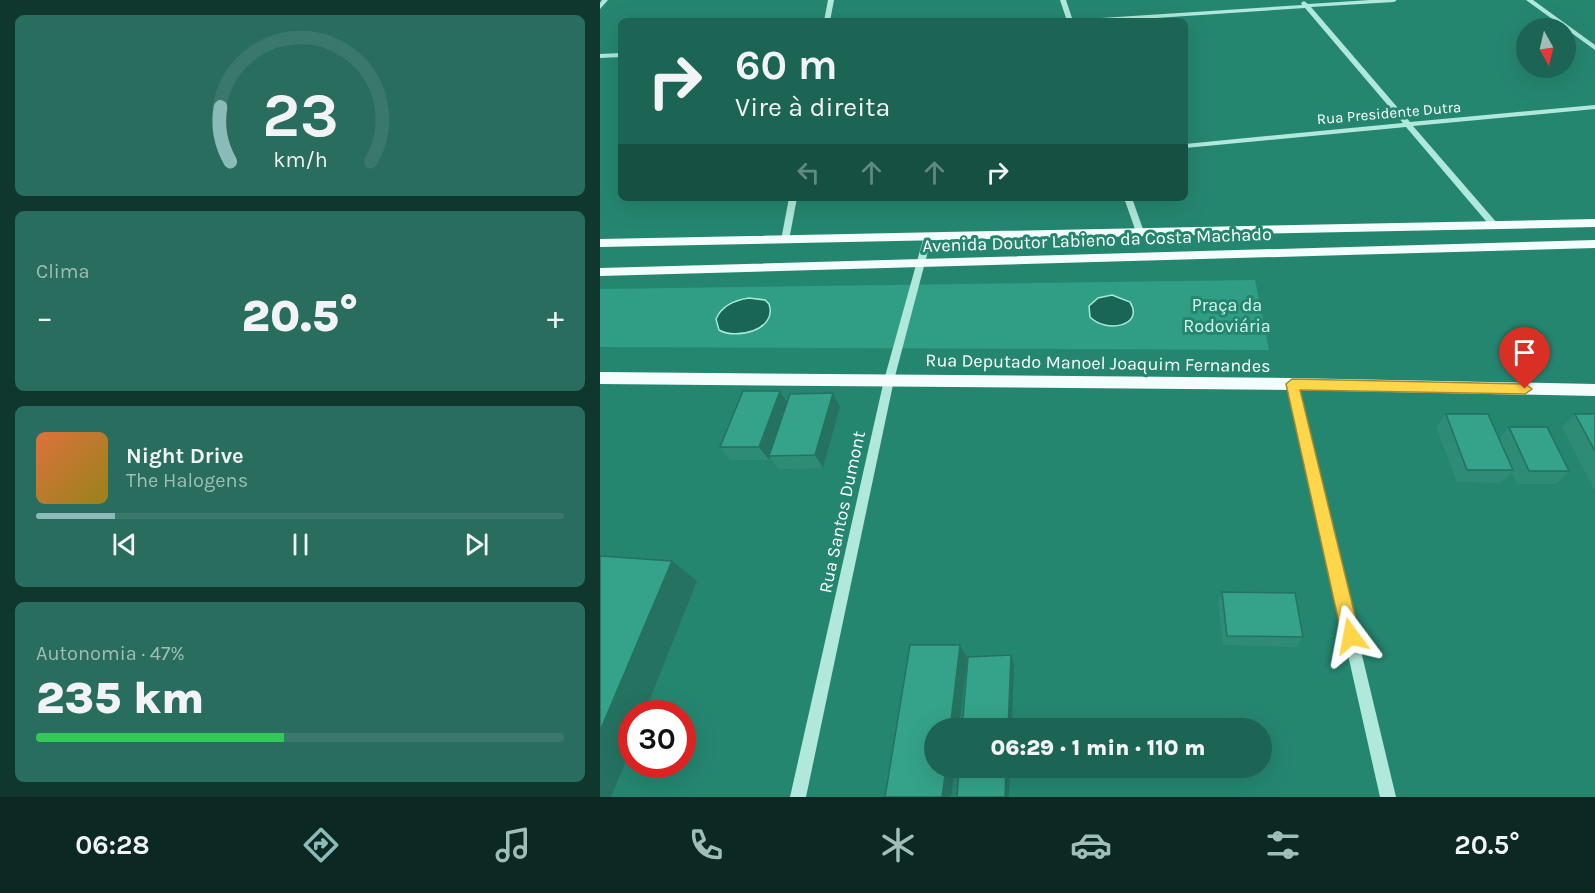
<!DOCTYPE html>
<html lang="pt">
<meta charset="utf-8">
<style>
:root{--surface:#1c6454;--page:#296d5e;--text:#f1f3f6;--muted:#a0bdb8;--line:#3a786b;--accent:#8bbbb9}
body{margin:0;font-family:Karla,sans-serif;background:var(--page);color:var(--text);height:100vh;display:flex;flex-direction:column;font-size:22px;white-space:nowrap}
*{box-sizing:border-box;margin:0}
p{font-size:20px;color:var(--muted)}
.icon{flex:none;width:33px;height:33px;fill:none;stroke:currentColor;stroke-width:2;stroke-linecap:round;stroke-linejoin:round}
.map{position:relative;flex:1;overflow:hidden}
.drawer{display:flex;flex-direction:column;gap:15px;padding:15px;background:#0f372e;width:600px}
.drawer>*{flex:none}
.top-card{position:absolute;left:18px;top:18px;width:570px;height:183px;border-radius:9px;box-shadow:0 6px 24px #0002;background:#1c6454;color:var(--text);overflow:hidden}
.needle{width:39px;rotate:172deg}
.buttons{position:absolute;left:916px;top:18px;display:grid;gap:12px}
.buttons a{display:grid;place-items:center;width:60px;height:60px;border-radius:50%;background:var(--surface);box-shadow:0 6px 24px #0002;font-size:30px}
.speed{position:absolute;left:18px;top:700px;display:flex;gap:12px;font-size:30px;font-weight:700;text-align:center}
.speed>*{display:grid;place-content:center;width:78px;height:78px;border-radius:50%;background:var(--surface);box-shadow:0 6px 24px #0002;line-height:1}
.speed .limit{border:9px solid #d22;background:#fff;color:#111}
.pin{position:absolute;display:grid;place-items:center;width:51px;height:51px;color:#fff;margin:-62px -26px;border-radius:50% 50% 50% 0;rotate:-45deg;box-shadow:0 0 6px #0007}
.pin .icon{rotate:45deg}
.me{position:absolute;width:66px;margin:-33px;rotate:347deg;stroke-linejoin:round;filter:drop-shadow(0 0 4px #0008)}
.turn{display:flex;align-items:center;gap:21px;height:126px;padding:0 18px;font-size:27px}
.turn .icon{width:78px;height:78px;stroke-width:2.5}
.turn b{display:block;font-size:42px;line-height:51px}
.lanes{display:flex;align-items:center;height:57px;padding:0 18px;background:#0003;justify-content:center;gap:30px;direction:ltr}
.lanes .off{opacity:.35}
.big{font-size:45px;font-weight:800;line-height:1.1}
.drawer .widget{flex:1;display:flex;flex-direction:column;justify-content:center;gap:9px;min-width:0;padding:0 21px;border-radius:9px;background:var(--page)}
.drawer .dial{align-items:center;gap:0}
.dial svg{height:156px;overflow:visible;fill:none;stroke:var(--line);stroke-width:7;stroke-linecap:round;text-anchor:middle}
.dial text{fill:var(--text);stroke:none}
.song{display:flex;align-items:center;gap:18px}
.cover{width:72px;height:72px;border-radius:9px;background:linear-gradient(135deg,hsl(20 70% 55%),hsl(50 70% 35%))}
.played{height:6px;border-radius:3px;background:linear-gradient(90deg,var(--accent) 15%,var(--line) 15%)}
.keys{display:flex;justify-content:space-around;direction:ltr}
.heat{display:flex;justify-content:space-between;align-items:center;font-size:33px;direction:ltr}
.charge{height:9px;border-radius:4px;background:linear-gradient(90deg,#34c759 47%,var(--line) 0)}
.trip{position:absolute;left:324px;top:718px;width:348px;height:60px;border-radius:30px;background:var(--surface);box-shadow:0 6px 24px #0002;font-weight:800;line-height:60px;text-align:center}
.tab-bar{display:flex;height:96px;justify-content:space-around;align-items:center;background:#0b2822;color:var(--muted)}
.tab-bar .icon{width:42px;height:42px}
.tab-bar .current{color:var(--accent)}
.tab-bar b{font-size:27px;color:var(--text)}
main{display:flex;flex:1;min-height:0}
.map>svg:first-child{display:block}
.green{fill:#309e84}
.water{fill:#1a6656;stroke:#a4e9d8;stroke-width:1.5}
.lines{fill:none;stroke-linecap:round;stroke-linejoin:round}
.minor{fill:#b0e8db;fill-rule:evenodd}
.major{fill:#f3fefc;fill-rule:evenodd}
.wall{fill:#2e8c76}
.shaded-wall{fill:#257260}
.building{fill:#35a389;stroke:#257260;stroke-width:1.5}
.route{fill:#ffd54a;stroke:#a68a30;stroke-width:1.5}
.labels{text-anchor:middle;stroke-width:6;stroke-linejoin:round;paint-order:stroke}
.far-street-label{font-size:15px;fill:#fff;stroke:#258670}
.street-label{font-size:18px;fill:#fff;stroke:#258670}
.park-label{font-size:18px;fill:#d4f7ee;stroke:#258670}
</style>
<main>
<section class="drawer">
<div class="widget dial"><svg viewBox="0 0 100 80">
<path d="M14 69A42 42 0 1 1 86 69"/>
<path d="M14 69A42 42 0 0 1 9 41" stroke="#8bbbb9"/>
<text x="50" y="56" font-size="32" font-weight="700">23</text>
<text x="50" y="72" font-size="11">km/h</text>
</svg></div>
<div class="widget"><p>Clima</p>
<div class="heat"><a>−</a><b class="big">20.5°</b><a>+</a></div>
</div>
<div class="widget">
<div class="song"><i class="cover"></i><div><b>Night Drive</b><p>The Halogens</p></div></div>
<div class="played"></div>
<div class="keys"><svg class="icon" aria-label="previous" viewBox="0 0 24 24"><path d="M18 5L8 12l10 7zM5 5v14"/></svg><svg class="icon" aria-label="pause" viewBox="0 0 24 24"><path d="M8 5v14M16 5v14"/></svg><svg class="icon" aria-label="next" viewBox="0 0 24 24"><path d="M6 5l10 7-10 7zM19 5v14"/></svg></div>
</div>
<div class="widget"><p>Autonomia · 47%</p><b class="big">235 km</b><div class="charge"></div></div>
</section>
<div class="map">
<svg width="995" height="797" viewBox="0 0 995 797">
<rect width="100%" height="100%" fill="#258670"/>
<path class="green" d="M655 280 669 350 0 347V289Z"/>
<path class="water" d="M512 295 530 302C545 327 505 333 490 317L489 306 498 298Z
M149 298 165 300 169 304C178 330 136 340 119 330L116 319C122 305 135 300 149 298Z"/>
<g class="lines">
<path class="minor" d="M2 0H8L0 9V3Z
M228 0H234L230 21H224Z
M460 0H466L473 21H467Z
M770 0H797L794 2 711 7 810 122 995 105V109L813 126 897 223V227H891L806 127 585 148V144L803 123 705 8 511 21H483L486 19 702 5 701 3 704 1 708 4Z
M926 0H933L995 45V50Z
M21 53V57L0 58V54Z
M189 198H197L189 240 185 243 181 240Z
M524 198H532L544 232 543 234 540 235 536 232Z
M328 233 332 236 294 380 206 797H190L284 380 324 236Z
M692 380 697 384 796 797H780L687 384Z"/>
<path class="major" d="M995 219V227L0 247V239Z
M995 240V248L0 276V268Z
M0 372 692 378 995 384V396L692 390 0 384Z"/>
</g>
<path class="wall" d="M187 403 240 407 223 468 178 469 170 457 169 460H130L120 447Z
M846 414 899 439 909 427 969 471 956 484H917L912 472 901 483 857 482 836 427Z
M975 414H995V491L962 427Z
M622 592 703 637 696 647 623 645 618 602Z"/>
<path class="shaded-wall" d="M180 391 188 404 169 460 159 447Z
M233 393 240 407 223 468 215 455Z
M72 561 97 581 44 714H32V746L11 797H0V731Z
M360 645 367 658 359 729H350Z
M411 655 414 664 412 729H408Z
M346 768H355L351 797H342Z
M406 768H410L409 797H405Z"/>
<path class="building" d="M143 391H180L159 447H120Z
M233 393 215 455 169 456 190 394Z
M846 414H888L913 470H867Z
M975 414H995V451Z
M909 427H947L969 471H929Z
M0 556 72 561 0 731Z
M622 592 695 593 703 637 627 636Z
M310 645H360L350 729H334V768H346L342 797H285Z
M411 655 408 729H362L368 657Z
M359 768H406L405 797H357Z"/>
<path class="route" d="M692 379 925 384 932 389 925 394 700 390 760 636 757 643 751 645 745 643 742 636 686 384Z"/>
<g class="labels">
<g class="far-street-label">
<text transform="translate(789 113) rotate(-5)" y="5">Rua Presidente Dutra</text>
</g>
<g class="street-label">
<text transform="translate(497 240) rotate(-2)" y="6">Avenida Doutor Labieno da Costa Machado</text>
<text transform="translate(498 363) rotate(1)" y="6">Rua Deputado Manoel Joaquim Fernandes</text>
<text transform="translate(242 512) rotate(-78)" y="6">Rua Santos Dumont</text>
</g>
<g class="park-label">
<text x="627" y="311">Praça da<tspan x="627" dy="21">Rodoviária</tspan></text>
</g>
</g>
</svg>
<div class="buttons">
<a><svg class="needle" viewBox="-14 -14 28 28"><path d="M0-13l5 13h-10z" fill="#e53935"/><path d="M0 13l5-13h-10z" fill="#a0bdb8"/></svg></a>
</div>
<div class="speed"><div class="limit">30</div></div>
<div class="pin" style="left:925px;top:389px;background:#d93025"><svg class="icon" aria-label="arrive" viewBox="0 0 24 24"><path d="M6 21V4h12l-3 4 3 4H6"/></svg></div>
<svg class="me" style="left:751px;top:636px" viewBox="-20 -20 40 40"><path d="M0-17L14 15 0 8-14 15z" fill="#ffd54a" stroke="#fff" stroke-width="4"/></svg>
<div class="trip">06:29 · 1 min · 110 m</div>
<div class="top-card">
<div class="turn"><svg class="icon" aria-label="right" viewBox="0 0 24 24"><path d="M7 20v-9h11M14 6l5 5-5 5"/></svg><div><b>60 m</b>Vire à direita</div></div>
<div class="lanes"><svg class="icon off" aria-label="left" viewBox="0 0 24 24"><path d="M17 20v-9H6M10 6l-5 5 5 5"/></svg><svg class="icon off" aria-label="ahead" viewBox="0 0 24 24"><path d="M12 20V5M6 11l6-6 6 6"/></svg><svg class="icon off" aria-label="ahead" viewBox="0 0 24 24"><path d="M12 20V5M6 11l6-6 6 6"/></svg><svg class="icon" aria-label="right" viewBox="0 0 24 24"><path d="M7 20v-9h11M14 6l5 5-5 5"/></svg></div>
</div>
</div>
</main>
<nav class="tab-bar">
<b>06:28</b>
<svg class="icon current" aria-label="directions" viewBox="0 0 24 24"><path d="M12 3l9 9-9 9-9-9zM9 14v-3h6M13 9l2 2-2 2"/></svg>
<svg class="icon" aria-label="music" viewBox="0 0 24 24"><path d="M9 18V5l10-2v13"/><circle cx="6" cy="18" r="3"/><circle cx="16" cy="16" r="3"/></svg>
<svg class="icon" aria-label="phone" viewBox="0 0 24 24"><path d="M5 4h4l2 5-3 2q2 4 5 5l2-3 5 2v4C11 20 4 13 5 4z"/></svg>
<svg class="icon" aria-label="climate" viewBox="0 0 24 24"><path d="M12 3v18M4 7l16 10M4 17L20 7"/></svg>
<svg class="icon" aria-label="car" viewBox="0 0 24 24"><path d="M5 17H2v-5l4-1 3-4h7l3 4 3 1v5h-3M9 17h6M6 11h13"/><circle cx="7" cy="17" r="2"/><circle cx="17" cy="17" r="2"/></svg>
<svg class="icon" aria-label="filters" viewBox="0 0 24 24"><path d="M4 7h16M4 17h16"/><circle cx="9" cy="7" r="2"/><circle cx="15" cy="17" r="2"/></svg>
<b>20.5°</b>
</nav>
